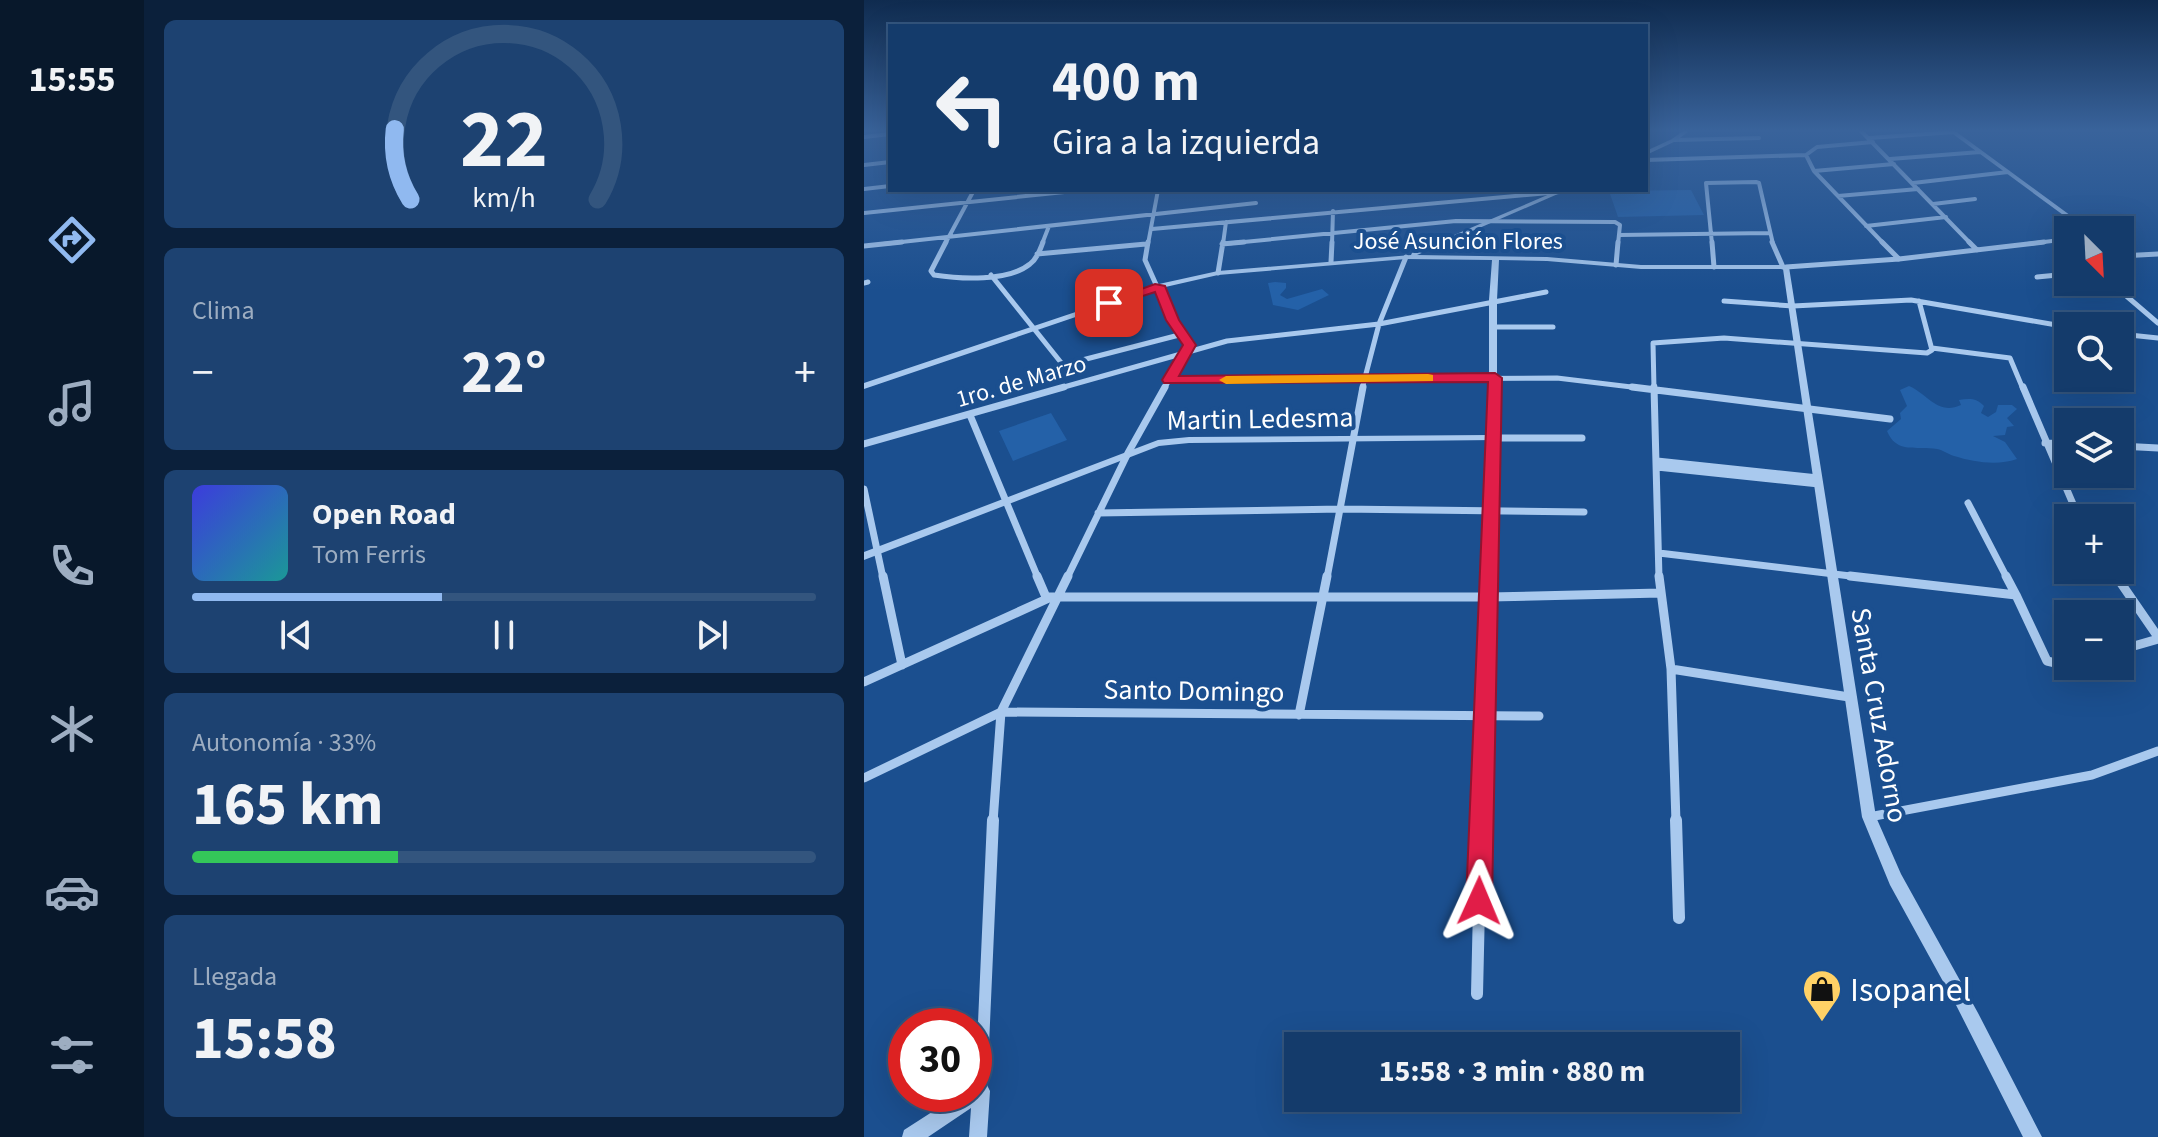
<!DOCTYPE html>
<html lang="es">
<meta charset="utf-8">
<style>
:root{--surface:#143b6b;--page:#1d4271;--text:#f1f3f6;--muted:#9dadc1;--line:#33557e;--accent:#90b9f0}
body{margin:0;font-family:"Source Sans 3",sans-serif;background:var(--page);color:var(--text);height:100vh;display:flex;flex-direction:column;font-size:30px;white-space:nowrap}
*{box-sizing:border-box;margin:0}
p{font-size:26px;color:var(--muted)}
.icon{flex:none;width:44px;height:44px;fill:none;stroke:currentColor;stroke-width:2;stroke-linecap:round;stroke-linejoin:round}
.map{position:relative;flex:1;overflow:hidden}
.sheet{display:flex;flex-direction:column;gap:20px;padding:20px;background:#0b203b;width:720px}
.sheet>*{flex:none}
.banner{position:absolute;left:24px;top:24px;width:760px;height:168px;border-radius:0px;box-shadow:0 8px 32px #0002,0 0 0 2px var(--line);background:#143b6b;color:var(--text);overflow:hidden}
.needle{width:52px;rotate:156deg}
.tools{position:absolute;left:1190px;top:216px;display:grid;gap:16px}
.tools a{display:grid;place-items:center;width:80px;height:80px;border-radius:0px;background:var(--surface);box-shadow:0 8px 32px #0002,0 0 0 2px var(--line);font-size:40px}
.speed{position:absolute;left:24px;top:1008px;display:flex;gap:16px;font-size:40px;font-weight:700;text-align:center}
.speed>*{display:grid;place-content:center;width:104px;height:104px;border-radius:50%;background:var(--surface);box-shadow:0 8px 32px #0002,0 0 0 2px var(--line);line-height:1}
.speed .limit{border:12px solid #d22;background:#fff;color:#111}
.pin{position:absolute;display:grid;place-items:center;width:68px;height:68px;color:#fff;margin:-34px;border-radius:16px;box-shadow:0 4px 12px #0006}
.me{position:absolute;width:88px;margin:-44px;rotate:1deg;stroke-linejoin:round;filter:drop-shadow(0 0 6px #0008)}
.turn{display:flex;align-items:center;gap:28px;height:168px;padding:0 32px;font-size:36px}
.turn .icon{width:104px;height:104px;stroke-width:2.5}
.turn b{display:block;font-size:56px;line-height:68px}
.big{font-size:60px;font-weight:700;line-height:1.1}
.sheet .card{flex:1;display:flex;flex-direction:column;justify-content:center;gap:12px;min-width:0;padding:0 28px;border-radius:12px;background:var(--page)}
.sheet .dial{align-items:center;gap:0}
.dial svg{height:208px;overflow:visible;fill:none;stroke:var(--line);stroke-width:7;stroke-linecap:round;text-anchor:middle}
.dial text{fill:var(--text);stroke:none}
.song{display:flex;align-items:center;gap:24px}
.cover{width:96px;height:96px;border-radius:12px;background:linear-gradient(135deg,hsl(240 70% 55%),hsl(180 70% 35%))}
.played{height:8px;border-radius:4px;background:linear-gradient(90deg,var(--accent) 40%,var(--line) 40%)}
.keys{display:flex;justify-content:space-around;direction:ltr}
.heat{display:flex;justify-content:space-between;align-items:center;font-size:44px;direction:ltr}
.charge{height:12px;border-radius:6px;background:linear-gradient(90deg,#34c759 33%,var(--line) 0)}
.trip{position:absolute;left:420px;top:1032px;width:456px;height:80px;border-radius:0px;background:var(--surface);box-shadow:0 8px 32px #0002,0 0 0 2px var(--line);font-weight:700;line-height:80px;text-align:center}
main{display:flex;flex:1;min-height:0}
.menu{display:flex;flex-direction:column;width:144px;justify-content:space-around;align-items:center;background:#08182b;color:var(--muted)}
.menu .icon{width:56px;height:56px}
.menu .selected{color:var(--accent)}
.menu b{font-size:36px;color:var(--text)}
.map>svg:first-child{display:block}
.green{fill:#2461a8}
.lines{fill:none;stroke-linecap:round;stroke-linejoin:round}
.minor-far4{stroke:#a9c9ee;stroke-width:4}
.minor-far3{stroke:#a9c9ee;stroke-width:5}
.minor-far2{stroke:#a9c9ee;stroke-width:7}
.minor-far1{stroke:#a9c9ee;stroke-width:9}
.minor{stroke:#a9c9ee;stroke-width:12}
.tertiary{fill:#a9c9ee;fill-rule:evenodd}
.route{fill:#e11d48;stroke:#92132f;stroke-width:2}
.slow{fill:#f59e0b}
.labels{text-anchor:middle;stroke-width:8;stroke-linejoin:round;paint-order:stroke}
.far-street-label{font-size:24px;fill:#fff;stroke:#1b4f8f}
.street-label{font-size:28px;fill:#fff;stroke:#1b4f8f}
.near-poi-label{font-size:34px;fill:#fff;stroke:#1b4f8f;text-anchor:start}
</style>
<main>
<nav class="menu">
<b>15:55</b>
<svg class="icon selected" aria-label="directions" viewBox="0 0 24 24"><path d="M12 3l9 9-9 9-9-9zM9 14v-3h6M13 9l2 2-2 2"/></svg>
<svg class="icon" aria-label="music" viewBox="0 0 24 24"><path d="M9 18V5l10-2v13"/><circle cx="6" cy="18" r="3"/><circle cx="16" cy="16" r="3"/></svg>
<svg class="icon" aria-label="phone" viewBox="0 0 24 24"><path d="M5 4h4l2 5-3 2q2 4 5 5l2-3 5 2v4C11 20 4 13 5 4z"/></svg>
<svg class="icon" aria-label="climate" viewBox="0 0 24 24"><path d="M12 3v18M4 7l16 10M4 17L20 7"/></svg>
<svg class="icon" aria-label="car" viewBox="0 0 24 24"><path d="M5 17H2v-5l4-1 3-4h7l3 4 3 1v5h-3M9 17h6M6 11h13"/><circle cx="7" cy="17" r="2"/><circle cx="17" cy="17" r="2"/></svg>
<svg class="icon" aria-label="filters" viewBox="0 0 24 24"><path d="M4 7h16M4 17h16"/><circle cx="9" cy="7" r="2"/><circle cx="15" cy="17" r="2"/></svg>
</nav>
<section class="sheet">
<div class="card dial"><svg viewBox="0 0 100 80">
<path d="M14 69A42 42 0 1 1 86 69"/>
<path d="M14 69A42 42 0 0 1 8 42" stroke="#90b9f0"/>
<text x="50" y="56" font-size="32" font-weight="700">22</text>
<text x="50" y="72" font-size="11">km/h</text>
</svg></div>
<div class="card"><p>Clima</p>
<div class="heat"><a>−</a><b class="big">22°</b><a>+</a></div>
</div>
<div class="card">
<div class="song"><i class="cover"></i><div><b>Open Road</b><p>Tom Ferris</p></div></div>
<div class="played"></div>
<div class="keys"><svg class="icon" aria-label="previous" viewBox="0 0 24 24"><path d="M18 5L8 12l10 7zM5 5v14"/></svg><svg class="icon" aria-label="pause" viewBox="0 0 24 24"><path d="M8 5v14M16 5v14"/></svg><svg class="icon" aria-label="next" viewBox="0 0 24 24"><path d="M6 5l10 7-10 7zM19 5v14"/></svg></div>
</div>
<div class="card"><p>Autonomía · 33%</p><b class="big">165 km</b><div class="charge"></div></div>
<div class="card"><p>Llegada</p><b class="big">15:58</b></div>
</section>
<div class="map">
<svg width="1294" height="1137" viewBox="0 0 1294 1137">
<rect width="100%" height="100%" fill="#1b4f8f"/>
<path class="green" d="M827 190 840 215 754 217 745 191Z
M411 282 422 283V288L416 295 423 299 458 289 465 295 434 310 409 305 404 283Z
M1045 386C1064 394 1074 416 1097 405L1095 400C1105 398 1113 398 1120 406L1117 413 1124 417 1132 412 1134 405H1148L1153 409 1143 418 1150 426 1143 427 1141 435 1129 436 1141 442 1153 459C1133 466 1110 462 1090 456 1084 454 1079 450 1073 449 1053 445 1033 455 1023 431L1037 419 1036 413 1043 406 1036 390Z
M187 413 203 440 149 461 135 431Z"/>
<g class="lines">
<path class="minor-far4" d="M997 131 1107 244
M1088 131 1223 230
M0 137 26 134
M1005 138 1090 132
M810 140 895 138
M1009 142 953 147 942 155 950 171 1020 244
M1026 159 1116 152
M782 160 942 155
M0 165 26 162
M950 171 1030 164
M1049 183 1144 172
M974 196 1054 189
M1069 204 1111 199
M0 213 220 190
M1002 226 1082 217
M288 229 696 192
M755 235 905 233
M19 244 392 203
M81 244 110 190
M178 244 185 226
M284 244 294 190
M359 244 592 221 751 222 756 225 754 244
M359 244 362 222
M468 244 469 211
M848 244 842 183 892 182 895 183 909 244
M1163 244 1204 239"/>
<path class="minor-far3" d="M82 242 67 271 70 275C96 279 144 282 166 264 173 259 176 250 179 242
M284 242 281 260 308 320 325 345 300 389
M848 242 850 267
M908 242 919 267
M1018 242 1035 259
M1105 242 1113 250
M358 244 380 242
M0 246 38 242
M173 254 282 244
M1256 256 1294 254
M467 262 468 242
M752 265 754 242
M922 267 1035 259 1180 242
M354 273 359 242
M127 275 199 365 319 334
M1173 277 1204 274
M1246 282 1294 323
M0 283 4 282
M860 301 929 306 1047 300 1204 327
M631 327H689
M1256 334 1294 338
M1068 348 1146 358 1159 389
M305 380 693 378 784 389
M193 389 363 341 515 324 682 292
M498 389 515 324 542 257
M790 389 789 343 860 338 1063 353 1068 350 1055 301"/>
<path class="minor-far2" d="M768 387 1026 419
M790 387 795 578
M1159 387 1215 518
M106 415 174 578
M1181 443 1204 444
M0 444 200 387
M1256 446 1294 448
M793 461 954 478
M793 467 955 484
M0 489 19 578
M1104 503 1143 578
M234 513 477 509 720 512
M795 553 1003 578
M1248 570 1253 578
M203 578 264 453 301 387
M463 578 499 387
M624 578 630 438H718"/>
<path class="minor-far1" d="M19 576 38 665
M173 576 182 597H626L796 593
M795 576 807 669 812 822
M986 576 1152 595 1183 661 1204 666
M1142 576 1152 595
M1252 576 1294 637
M1256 650 1294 639
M807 669 985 697
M0 682 185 598
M435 715 463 576
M0 778 137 712 675 716
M1005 817 1228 775 1294 751
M129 822 137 712 204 576
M617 822 625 576"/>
<path class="minor" d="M812 820 815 918
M613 994 617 820
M117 1090 129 820"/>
<path class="tertiary" d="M819 131H825L812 141 782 155V151L808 139Z
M26 184V188L0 191V187Z
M695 190H703L553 255 683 257 777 265H922L925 267 1012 817 1037 874 1114 1013 1178 1137H1159L1092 1005 1026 885 998 817 919 269H777L683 261 635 260 633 300V440L325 443 295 446 0 560V552L294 440 325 437 625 435V300L628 260 542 259 354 275 297 288 0 389V383L295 284 354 271 547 255 548 253Z
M117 1082 123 1085 126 1091 123 1137H105L107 1108 64 1137H38L40 1130 96 1094H110V1085Z"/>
</g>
<linearGradient id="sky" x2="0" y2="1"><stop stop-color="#0f2b4f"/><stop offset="0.45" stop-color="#39639b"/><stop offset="1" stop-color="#39639b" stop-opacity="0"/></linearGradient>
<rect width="1294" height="290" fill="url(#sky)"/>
<path class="route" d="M291 284 301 286 315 320 332 345 315 376 631 373 638 378 628 901 624 910 615 914 606 910 602 901 624 382 300 383 298 380 319 345 302 320 291 292 245 307 239 303Z"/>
<path class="slow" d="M564 374 569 375V381L362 384 355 380 362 376Z"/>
<defs>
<g id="shop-pin" transform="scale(2)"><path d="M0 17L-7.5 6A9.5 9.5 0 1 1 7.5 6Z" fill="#ffd166" stroke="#1b4f8f"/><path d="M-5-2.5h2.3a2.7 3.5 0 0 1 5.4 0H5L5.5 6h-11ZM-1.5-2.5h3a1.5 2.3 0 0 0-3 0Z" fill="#111"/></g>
</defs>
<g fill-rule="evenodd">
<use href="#shop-pin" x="958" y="989"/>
</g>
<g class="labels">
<g class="far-street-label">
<text x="594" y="249">José Asunción Flores</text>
<text transform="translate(157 381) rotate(-16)" y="8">1ro. de Marzo</text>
</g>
<g class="street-label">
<text transform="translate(396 418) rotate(-1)" y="10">Martin Ledesma</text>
<text transform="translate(330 690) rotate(1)" y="10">Santo Domingo</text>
<text transform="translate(1016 715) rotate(80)" y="10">Santa Cruz Adorno</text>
</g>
<g class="near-poi-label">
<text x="986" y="1001">Isopanel</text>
</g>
</g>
</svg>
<div class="tools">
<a><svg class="needle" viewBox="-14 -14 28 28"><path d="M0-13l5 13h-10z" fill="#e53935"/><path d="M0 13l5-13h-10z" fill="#9dadc1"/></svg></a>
<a><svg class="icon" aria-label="search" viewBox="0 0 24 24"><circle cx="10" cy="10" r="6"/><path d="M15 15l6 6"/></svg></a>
<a><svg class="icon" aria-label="layers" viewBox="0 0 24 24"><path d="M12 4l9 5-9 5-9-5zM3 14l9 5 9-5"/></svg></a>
<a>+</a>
<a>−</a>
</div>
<div class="speed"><div class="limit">30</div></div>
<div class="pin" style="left:245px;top:303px;background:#d93025"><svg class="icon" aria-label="arrive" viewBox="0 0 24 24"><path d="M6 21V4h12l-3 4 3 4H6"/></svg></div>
<svg class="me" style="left:615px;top:901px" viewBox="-20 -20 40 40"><path d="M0-17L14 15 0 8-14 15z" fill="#e11d48" stroke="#fff" stroke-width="4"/></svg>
<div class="trip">15:58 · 3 min · 880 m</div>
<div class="banner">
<div class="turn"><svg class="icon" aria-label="left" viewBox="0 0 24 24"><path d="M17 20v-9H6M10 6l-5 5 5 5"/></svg><div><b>400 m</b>Gira a la izquierda</div></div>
</div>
</div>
</main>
